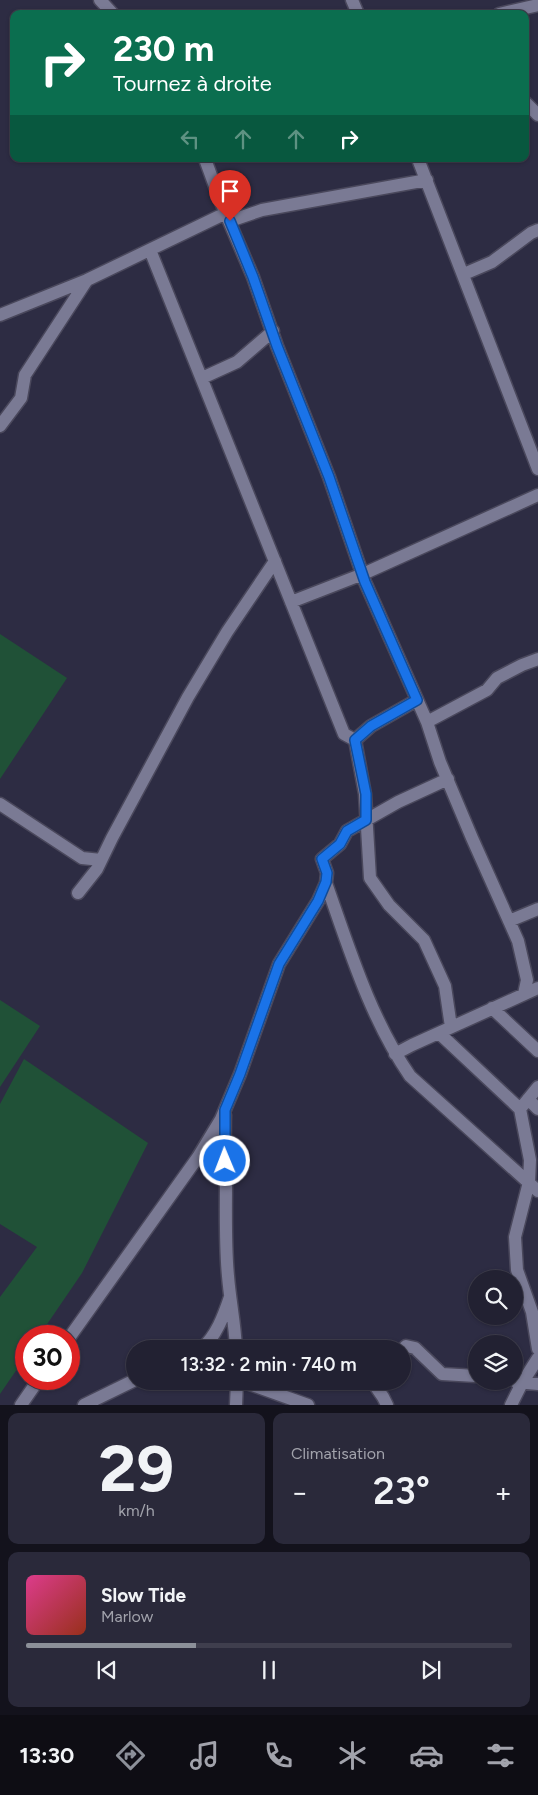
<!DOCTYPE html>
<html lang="fr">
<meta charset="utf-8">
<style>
:root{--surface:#222132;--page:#2a293a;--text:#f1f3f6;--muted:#a2a3ac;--line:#3f3e4d;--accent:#8c9099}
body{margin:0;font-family:Figtree,sans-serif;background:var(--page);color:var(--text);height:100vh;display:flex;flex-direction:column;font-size:19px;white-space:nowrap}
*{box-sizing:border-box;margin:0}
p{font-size:16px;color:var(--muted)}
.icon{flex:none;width:28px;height:28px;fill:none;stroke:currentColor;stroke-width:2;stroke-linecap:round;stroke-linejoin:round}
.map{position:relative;height:1405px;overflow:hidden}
.details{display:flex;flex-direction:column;gap:8px;padding:8px;background:#13121c;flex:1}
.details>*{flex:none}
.guide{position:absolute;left:10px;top:10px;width:519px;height:152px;border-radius:10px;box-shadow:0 1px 4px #0004,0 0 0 1px var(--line);background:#0b6e4f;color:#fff;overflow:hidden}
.controls{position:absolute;left:468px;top:1270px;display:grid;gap:10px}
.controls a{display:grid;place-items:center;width:55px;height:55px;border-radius:50%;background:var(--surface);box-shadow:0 1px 4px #0004,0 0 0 1px var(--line);font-size:25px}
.speed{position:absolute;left:15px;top:1325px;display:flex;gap:10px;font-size:25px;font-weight:700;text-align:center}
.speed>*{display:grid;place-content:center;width:65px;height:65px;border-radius:50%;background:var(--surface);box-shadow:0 1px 4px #0004,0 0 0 1px var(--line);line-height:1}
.speed .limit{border:8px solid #d22;background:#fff;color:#111}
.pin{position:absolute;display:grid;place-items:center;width:42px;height:42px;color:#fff;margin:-51px -21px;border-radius:50% 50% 50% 0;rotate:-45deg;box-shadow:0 0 5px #0007}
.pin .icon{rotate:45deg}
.me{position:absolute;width:55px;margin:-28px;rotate:359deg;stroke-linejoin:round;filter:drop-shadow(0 0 4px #0008)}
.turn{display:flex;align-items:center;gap:18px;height:105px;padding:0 20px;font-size:22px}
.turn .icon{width:65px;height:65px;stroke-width:2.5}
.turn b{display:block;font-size:35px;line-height:42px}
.lanes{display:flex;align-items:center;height:48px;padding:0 20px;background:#0003;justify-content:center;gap:25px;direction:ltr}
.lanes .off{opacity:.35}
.big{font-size:38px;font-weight:600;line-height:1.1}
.details .card{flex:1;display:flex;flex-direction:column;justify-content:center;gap:8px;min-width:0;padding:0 18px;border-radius:10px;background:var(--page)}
.details .dial{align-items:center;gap:0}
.dial b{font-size:65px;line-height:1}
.song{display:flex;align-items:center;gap:15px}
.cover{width:60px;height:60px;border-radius:8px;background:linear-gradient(135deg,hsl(330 70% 55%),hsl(10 70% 35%))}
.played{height:5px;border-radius:2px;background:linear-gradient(90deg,var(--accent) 35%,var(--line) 35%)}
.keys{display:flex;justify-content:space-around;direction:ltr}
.heat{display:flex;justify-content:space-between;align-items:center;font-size:28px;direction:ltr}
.details .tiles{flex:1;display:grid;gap:8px;grid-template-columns:1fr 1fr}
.card:last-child{grid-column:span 2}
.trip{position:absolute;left:126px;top:1340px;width:285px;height:50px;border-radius:25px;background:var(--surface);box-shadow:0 1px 4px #0004,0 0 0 1px var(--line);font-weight:600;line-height:50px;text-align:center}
.tabs{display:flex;height:80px;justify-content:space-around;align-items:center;background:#0e0d14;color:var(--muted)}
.tabs .icon{width:35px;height:35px}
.tabs .current{color:var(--accent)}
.tabs b{font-size:22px;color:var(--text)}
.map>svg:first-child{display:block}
.green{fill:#205137}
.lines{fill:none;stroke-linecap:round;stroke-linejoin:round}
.minor-casing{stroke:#4a485c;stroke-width:15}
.minor{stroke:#7a7a94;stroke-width:12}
.route-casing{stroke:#114b97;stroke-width:12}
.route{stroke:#1a73e8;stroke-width:9}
</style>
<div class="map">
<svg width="538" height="1405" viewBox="0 0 538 1405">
<rect width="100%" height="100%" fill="#2d2c43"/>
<path class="green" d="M0 634 67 678 0 779Z
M0 1000 40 1026 0 1087Z
M24 1059 148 1143 82 1273 39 1336H26V1356L0 1394V1297L37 1247 0 1224V1104Z"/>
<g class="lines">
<g class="minor-casing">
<path id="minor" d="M100 0 113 14
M352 0 358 14
M499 14 538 5
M525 102 538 115
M205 159 220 200 253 277 277 346 329 477 365 582 427 722 440 762 472 838 518 941 527 980 524 994
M418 159 538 469
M230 221 262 210 427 180
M150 250 344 734 355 740
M464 274 492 262 531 233 538 230
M0 315 87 280
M202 378 237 362 273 331
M0 426 21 398 25 375 87 280 226 213
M291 602 363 574 538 495
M417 700 371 726 355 740 365 794 370 878 389 905 424 940 445 986 451 1027
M427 722 487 690 497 678 522 665 538 659
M0 804 82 858 101 860
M326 883C349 948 370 1018 410 1076L538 1191
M78 893 97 869 112 838 188 697 227 632 275 561
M509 921 538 909
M492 1008 538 1051
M439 1033 520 1109
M395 1054 412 1045 538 988
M538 1087 520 1109 530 1160 529 1182 515 1237 517 1270 532 1312 538 1349
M528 1099 538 1109
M225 1115C224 1137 226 1158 226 1180 226 1212 225 1244 228 1276 230 1301 235 1324 236 1349
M69 1338 198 1157 221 1119 240 1074 279 964 318 901 326 883 327 873 322 859 340 844 347 831 398 802 448 779
M201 1349C216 1337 224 1315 230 1297
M402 1350 406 1346 415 1348 442 1374 476 1376
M241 1381 308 1405
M372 1381 383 1397 387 1405
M516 1382 538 1384
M21 1405 39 1379
M84 1405 135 1380
M236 1405 237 1381
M511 1405 522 1383 538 1358"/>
</g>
<use href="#minor" class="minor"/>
</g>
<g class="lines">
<g class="route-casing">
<path id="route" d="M225 1161V1110L240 1074 279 964 318 901 326 882 327 873 322 859 340 844 347 831 366 820V794L355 740 371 726 417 700 365 582 329 477 277 346 253 277 230 221"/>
</g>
<use href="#route" class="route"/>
</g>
</svg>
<div class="controls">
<a><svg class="icon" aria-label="search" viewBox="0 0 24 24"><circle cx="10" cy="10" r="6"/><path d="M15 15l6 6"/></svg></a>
<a><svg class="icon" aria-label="layers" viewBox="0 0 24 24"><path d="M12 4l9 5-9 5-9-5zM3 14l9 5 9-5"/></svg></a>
</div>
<div class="speed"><div class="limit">30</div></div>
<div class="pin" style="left:230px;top:221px;background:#d93025"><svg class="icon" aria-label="arrive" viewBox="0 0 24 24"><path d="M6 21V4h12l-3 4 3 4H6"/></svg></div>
<svg class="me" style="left:225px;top:1161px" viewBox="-20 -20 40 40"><circle r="17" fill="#1a73e8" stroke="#fff" stroke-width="3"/><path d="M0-11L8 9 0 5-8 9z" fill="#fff"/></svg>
<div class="trip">13:32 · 2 min · 740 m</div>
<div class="guide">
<div class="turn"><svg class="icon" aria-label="right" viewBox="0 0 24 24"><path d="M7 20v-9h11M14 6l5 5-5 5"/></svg><div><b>230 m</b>Tournez à droite</div></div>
<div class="lanes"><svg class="icon off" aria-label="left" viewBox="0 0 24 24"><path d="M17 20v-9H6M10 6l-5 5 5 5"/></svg><svg class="icon off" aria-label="ahead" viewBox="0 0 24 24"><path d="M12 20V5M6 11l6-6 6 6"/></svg><svg class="icon off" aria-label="ahead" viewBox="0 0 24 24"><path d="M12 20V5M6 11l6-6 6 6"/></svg><svg class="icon" aria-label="right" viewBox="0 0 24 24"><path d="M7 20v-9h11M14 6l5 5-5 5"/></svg></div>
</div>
</div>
<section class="details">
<div class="tiles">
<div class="card dial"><b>29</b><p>km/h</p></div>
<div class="card"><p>Climatisation</p>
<div class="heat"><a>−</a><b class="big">23°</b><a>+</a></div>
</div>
<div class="card">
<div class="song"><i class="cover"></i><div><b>Slow Tide</b><p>Marlow</p></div></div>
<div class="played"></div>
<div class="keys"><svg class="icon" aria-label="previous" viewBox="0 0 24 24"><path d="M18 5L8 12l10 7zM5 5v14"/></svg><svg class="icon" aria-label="pause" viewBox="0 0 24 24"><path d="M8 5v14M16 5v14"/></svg><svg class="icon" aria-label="next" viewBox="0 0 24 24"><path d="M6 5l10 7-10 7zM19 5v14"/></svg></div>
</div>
</div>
</section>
<nav class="tabs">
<b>13:30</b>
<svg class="icon current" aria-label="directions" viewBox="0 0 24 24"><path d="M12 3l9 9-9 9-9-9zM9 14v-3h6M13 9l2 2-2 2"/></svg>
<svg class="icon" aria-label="music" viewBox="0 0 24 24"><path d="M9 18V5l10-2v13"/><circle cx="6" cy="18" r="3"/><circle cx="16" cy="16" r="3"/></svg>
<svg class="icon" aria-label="phone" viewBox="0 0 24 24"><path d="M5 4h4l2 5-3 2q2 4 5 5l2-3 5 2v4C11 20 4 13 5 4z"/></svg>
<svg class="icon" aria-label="climate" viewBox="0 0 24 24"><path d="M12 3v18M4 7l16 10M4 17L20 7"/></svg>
<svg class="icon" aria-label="car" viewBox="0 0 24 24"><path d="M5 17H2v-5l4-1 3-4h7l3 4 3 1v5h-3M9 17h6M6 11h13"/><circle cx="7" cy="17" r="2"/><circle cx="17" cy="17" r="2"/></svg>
<svg class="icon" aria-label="filters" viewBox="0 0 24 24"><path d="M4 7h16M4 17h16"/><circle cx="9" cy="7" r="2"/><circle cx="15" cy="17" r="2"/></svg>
</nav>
